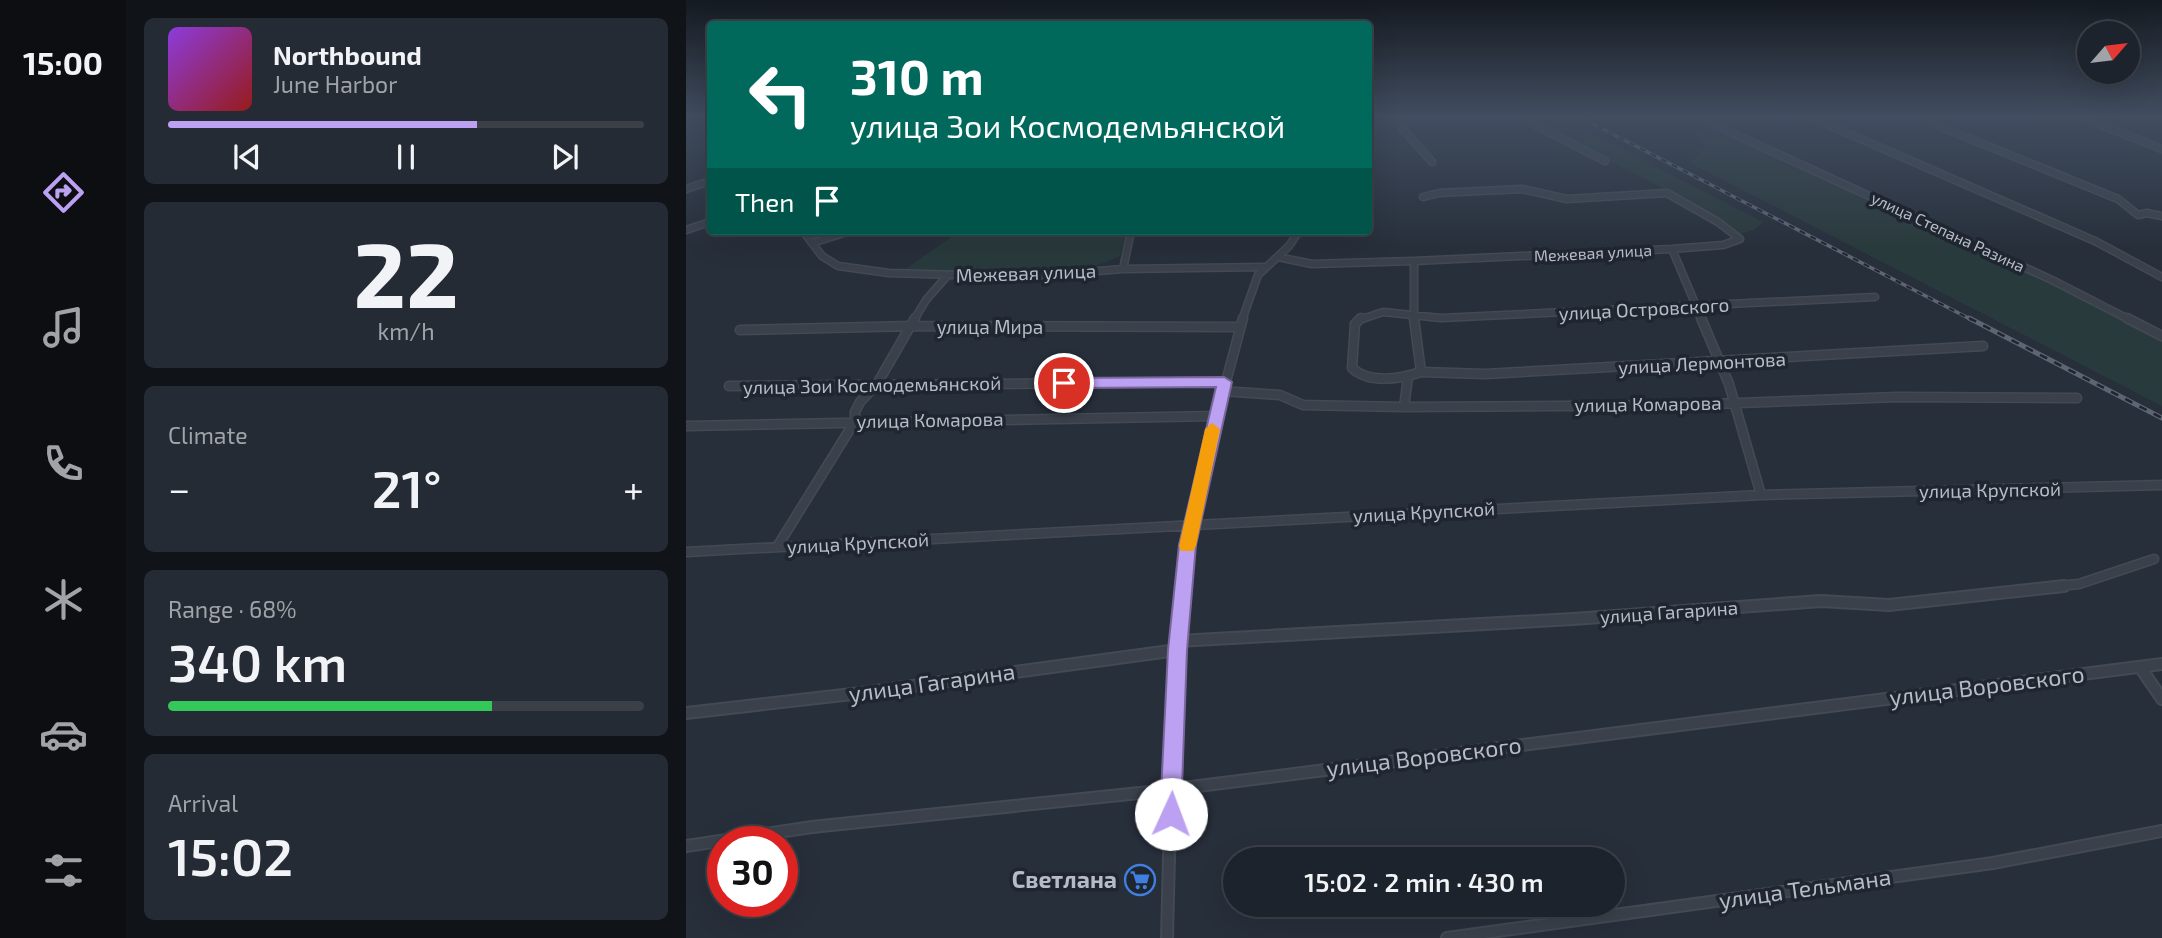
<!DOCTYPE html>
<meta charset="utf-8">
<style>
:root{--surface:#1d232c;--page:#252b34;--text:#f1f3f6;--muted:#a0a4a9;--line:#3b4048;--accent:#bca0f2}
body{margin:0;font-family:"Exo 2",sans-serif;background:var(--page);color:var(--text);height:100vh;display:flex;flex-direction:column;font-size:26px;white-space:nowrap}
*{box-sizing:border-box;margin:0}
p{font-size:23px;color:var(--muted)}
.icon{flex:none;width:38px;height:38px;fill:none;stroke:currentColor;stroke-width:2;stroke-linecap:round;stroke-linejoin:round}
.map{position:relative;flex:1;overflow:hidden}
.details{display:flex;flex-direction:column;gap:18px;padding:18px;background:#101318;width:560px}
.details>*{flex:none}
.guide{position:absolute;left:21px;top:21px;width:665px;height:214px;border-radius:7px;box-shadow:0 7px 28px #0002,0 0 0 2px var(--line);background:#00695c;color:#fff;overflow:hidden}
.needle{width:46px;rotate:62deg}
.buttons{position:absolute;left:1391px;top:21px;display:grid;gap:14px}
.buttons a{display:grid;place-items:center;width:63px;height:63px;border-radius:50%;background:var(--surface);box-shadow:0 7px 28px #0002,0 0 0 2px var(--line);font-size:35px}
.speed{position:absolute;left:21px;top:826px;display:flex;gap:14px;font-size:35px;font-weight:700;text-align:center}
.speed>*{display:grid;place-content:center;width:91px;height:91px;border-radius:50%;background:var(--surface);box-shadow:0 7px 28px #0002,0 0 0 2px var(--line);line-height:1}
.speed .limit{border:10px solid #d22;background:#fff;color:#111}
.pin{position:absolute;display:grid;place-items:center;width:60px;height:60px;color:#fff;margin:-30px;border:4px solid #fff;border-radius:50%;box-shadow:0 2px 7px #0007}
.me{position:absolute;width:77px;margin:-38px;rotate:2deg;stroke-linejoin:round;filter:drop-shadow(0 0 5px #0008)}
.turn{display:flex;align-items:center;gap:24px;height:147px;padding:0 28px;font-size:32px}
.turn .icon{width:91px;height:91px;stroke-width:2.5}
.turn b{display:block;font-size:49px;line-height:60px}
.then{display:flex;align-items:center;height:66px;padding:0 28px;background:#0003;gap:14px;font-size:26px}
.big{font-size:52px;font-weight:600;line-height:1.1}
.details .tile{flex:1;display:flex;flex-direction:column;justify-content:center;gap:10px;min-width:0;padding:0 24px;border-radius:10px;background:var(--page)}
.details .dial{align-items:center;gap:0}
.dial b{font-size:91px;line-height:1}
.song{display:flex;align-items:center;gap:21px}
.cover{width:84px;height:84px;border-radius:10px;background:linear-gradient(135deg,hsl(270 70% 55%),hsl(0 70% 35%))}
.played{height:7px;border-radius:4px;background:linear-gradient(90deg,var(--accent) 65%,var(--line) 65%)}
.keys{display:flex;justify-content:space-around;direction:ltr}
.heat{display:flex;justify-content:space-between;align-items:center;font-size:38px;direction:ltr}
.charge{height:10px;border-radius:5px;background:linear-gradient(90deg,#34c759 68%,var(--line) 0)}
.trip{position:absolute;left:537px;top:847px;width:402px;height:70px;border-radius:35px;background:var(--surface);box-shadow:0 7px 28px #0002,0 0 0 2px var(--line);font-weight:600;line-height:70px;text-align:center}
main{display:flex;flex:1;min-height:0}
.tab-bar{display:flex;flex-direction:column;width:126px;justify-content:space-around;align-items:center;background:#0c0e12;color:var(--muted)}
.tab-bar .icon{width:49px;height:49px}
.tab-bar .current{color:var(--accent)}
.tab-bar b{font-size:32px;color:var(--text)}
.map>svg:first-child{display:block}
.green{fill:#293a3c}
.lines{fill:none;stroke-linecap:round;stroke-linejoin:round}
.street-far2-casing{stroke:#434a54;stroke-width:9}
.street-far1-casing{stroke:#434a54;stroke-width:11}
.street-casing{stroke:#434a54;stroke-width:14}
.street-far2{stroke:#3a414b;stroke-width:6}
.street-far1{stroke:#3a414b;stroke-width:8}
.street{stroke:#3a414b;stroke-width:10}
.rail-far1-casing{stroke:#5d6572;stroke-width:3.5}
.rail-casing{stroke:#5d6572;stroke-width:5}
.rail-far1{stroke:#1f2630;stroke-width:2;stroke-dasharray:6;stroke-linecap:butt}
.rail{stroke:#1f2630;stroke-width:2.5;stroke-dasharray:8;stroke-linecap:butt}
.route{fill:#bca0f2;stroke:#7a689d;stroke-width:2}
.slow{fill:#f59e0b}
.labels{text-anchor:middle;stroke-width:7;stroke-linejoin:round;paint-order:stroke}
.far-street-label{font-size:16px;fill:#b6bcc7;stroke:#1f2630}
.street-label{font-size:19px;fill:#b6bcc7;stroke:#1f2630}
.near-street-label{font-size:23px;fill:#b6bcc7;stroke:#1f2630}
.near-poi-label{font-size:23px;font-weight:bold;fill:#b6bcc7;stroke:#1f2630;text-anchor:end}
</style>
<main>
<nav class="tab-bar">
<b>15:00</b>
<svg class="icon current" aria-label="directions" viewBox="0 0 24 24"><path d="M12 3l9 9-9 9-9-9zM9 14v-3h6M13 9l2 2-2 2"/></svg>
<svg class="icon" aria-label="music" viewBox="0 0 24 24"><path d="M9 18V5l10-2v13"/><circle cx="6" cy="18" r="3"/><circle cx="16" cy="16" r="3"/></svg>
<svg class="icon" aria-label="phone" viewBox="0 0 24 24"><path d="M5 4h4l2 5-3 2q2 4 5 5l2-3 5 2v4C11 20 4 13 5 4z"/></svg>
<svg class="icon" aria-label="climate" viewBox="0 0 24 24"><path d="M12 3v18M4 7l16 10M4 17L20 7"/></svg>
<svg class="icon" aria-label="car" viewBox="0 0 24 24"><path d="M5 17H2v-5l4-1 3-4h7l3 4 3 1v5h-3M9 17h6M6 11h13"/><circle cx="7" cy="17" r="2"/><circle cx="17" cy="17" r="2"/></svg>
<svg class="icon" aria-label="filters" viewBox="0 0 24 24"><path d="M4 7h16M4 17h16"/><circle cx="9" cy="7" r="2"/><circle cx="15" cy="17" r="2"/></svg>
</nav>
<section class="details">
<div class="tile">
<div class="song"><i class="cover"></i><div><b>Northbound</b><p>June Harbor</p></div></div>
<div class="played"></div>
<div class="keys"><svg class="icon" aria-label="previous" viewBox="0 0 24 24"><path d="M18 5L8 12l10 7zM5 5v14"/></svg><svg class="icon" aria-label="pause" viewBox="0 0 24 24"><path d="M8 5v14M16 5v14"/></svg><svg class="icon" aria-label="next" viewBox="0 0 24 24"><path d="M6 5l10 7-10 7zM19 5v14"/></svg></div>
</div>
<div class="tile dial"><b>22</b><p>km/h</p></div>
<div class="tile"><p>Climate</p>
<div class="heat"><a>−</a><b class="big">21°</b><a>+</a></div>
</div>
<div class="tile"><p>Range · 68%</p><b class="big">340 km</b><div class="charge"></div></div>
<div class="tile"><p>Arrival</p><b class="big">15:02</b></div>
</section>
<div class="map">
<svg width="1476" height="938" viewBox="0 0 1476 938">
<rect width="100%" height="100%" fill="#272f3b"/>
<path class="green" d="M833 115H870L1077 222 1068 230 1053 234 972 186Z
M1013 121 1031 126 1358 280 1476 341V406L1004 163 1020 146 1007 138 1014 128 1008 125Z
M274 231H440L434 256 405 268 276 272 218 270Z"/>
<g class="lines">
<g class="street-far2-casing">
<path id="street-far2" d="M705 115 746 162
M830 115 919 161
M1007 115 1366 280 1444 320
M1120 115 1409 241 1476 277
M1226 115 1432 199 1452 215 1461 213 1476 216
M1390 115 1476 149
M0 189 24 181
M0 230 24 222
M117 231 136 256 152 266 203 273 338 277 437 269 578 267
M126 243 164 231
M986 249 1016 320
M592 257 626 264 728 261 986 249 1037 245 1054 239 1032 222 981 193 881 199 836 189 753 193 737 197
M437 269 445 231
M228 320 240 300 261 276
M556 320 572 275 603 246 613 231
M673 320 697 312 755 318 1189 297
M728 320V261"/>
</g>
<g class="street-far1-casing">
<path id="street-far1" d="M675 318 669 324 666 368C683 384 714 379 735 372
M728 318 735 372
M1015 318 1043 384 1075 495
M1441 318 1476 336
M54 330 226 326 554 327
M735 372 799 374 1297 346
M43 386 538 382
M536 391 594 395 617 405 718 407 999 405 1211 397 1391 398
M718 407 722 377
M0 426 529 416
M91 547 169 421V412L174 402 191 384 229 318
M0 552 1075 495 1476 485
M496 587 514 479 557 318
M1362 587 1393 584 1468 559"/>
</g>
<g class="street-casing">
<path id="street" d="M492 641 887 619 1135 601 1203 605 1378 586
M1454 667 1476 699
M0 713 175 693 491 650
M0 846 126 827 473 791 1476 664
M481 938 487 692 496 586
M761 938 1307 863 1476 831"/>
</g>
<use href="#street-far2" class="street-far2"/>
<use href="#street-far1" class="street-far1"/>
<use href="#street" class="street"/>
<g class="rail-far1-casing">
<path id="rail-far1" d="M890 115 1286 320"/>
</g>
<g class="rail-casing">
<path id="rail" d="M1283 318 1476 418"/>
</g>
<use href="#rail-far1" class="rail-far1"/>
<use href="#rail" class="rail"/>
</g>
<linearGradient id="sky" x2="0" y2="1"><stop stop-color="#151a20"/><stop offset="0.47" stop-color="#414d60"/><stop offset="1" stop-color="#414d60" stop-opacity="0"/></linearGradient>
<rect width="1476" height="247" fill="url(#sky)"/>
<path class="route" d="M538 377 546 382 510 545 501 650 495 814 492 821 485 824 477 821 474 814 482 650 493 545 530 387 378 388 371 383 378 378Z"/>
<path class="slow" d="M526 423 534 429 510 546 507 551H495L493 546 519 429Z"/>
<defs>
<g id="supermarket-ring" transform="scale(1.575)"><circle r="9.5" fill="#1f2630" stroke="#3f7fe0" stroke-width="1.5"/><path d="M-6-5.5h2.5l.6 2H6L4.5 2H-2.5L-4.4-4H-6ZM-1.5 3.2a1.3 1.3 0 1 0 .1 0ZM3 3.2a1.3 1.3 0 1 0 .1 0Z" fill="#3f7fe0"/></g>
</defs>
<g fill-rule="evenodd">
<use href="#supermarket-ring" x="454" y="880"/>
</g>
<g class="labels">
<g class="far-street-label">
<text transform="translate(1262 232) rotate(25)" y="6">улица Степана Разина</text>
<text transform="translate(907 253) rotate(-3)" y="6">Межевая улица</text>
</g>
<g class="street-label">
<text transform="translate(340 273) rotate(-2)" y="7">Межевая улица</text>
<text transform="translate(958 309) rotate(-3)" y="7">улица Островского</text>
<text x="304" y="334">улица Мира</text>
<text transform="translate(1016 363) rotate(-3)" y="7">улица Лермонтова</text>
<text transform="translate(186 385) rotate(-1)" y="7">улица Зои Космодемьянской</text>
<text transform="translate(962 404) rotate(-1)" y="7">улица Комарова</text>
<text transform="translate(244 420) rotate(-1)" y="7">улица Комарова</text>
<text transform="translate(1304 490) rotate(-1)" y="7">улица Крупской</text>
<text transform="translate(738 512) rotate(-3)" y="7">улица Крупской</text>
<text transform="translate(172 543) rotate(-3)" y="7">улица Крупской</text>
<text transform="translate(983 612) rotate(-4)" y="7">улица Гагарина</text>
</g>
<g class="near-street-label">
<text transform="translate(246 683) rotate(-8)" y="8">улица Гагарина</text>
<text transform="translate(1301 686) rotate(-7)" y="8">улица Воровского</text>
<text transform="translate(738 757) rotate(-7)" y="8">улица Воровского</text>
<text transform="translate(1119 889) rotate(-8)" y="8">улица Тельмана</text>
</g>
<g class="near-poi-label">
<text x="431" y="888">Светлана</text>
</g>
</g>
</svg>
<div class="buttons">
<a><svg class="needle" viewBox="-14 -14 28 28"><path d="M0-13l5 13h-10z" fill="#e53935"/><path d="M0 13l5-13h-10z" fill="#a0a4a9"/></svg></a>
</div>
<div class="speed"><div class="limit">30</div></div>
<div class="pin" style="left:378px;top:383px;background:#d93025"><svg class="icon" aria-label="arrive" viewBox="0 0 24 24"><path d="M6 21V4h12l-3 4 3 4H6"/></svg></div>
<svg class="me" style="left:485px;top:814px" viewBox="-20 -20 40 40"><circle r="19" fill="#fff"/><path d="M0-13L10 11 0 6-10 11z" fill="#bca0f2"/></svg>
<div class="trip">15:02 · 2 min · 430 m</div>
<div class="guide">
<div class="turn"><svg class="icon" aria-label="left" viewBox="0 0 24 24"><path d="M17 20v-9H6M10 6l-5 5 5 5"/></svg><div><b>310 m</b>улица Зои Космодемьянской</div></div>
<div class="then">Then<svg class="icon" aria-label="arrive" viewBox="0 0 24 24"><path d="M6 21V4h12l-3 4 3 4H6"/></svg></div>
</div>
</div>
</main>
